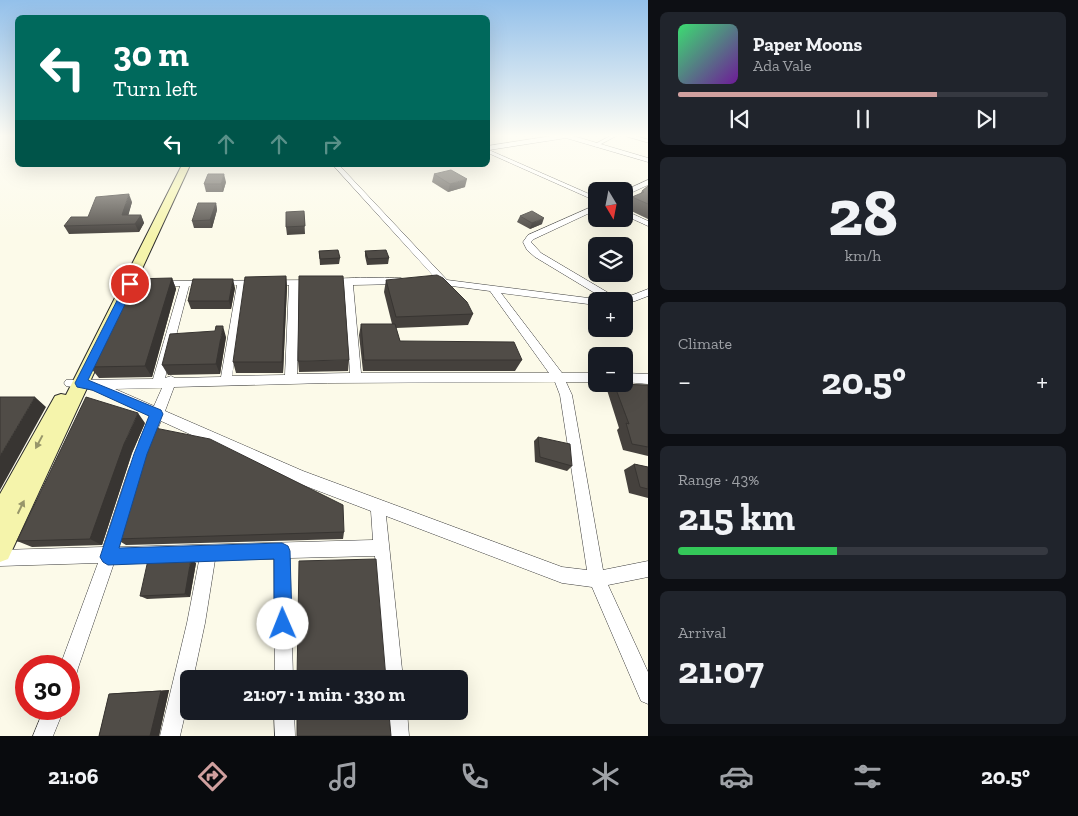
<!DOCTYPE html>
<meta charset="utf-8">
<style>
:root{--surface:#171b24;--page:#20242c;--text:#f1f3f6;--muted:#9ea1a6;--line:#363941;--accent:#d0a09f}
body{margin:0;font-family:"Zilla Slab",serif;background:var(--page);color:var(--text);height:100vh;display:flex;flex-direction:column;font-size:19px;white-space:nowrap}
*{box-sizing:border-box;margin:0}
p{font-size:16px;color:var(--muted)}
.icon{flex:none;width:28px;height:28px;fill:none;stroke:currentColor;stroke-width:2;stroke-linecap:round;stroke-linejoin:round}
.map{position:relative;flex:1;overflow:hidden}
.drawer{display:flex;flex-direction:column;gap:12px;padding:12px;background:#0d0f14;width:430px}
.drawer>*{flex:none}
.top-card{position:absolute;left:15px;top:15px;width:475px;height:152px;border-radius:8px;box-shadow:0 5px 20px #0002;background:#00695c;color:#fff;overflow:hidden}
.needle{width:32px;rotate:170deg}
.fabs{position:absolute;left:588px;top:182px;display:grid;gap:10px}
.fabs a{display:grid;place-items:center;width:45px;height:45px;border-radius:8px;background:var(--surface);box-shadow:0 5px 20px #0002;font-size:25px}
.speed{position:absolute;left:15px;top:655px;display:flex;gap:10px;font-size:25px;font-weight:700;text-align:center}
.speed>*{display:grid;place-content:center;width:65px;height:65px;border-radius:50%;background:var(--surface);box-shadow:0 5px 20px #0002;line-height:1}
.speed .limit{border:8px solid #d22;background:#fff;color:#111}
.pin{position:absolute;display:grid;place-items:center;width:42px;height:42px;color:#fff;margin:-21px;border:2px solid #fff;border-radius:50%;box-shadow:0 1px 5px #0007}
.me{position:absolute;width:55px;margin:-28px;rotate:359deg;stroke-linejoin:round;filter:drop-shadow(0 0 4px #0008)}
.turn{display:flex;align-items:center;gap:18px;height:105px;padding:0 15px;font-size:22px}
.turn .icon{width:65px;height:65px;stroke-width:2.5}
.turn b{display:block;font-size:35px;line-height:42px}
.lanes{display:flex;align-items:center;height:48px;padding:0 15px;background:#0003;justify-content:center;gap:25px;direction:ltr}
.lanes .off{opacity:.35}
.big{font-size:38px;font-weight:700;line-height:1.1}
.drawer .widget{flex:1;display:flex;flex-direction:column;justify-content:center;gap:8px;min-width:0;padding:0 18px;border-radius:8px;background:var(--page)}
.drawer .dial{align-items:center;gap:0}
.dial b{font-size:65px;line-height:1}
.song{display:flex;align-items:center;gap:15px}
.cover{width:60px;height:60px;border-radius:8px;background:linear-gradient(135deg,hsl(140 70% 55%),hsl(280 70% 35%))}
.played{height:5px;border-radius:2px;background:linear-gradient(90deg,var(--accent) 70%,var(--line) 70%)}
.keys{display:flex;justify-content:space-around;direction:ltr}
.heat{display:flex;justify-content:space-between;align-items:center;font-size:28px;direction:ltr}
.charge{height:8px;border-radius:4px;background:linear-gradient(90deg,#34c759 43%,var(--line) 0)}
.trip{position:absolute;left:180px;top:670px;width:288px;height:50px;border-radius:8px;background:var(--surface);box-shadow:0 5px 20px #0002;font-weight:700;line-height:50px;text-align:center}
.tab-bar{display:flex;height:80px;justify-content:space-around;align-items:center;background:#090b0e;color:var(--muted)}
.tab-bar .icon{width:35px;height:35px}
.tab-bar .selected{color:var(--accent)}
.tab-bar b{font-size:22px;color:var(--text)}
main{display:flex;flex:1;min-height:0}
.map>svg:first-child{display:block}
.lines{fill:none;stroke-linecap:round;stroke-linejoin:round}
.lane-casing{stroke:#3c3c3c;stroke-width:4}
.street-casing{stroke:#3c3c3c;stroke-width:1}
.secondary-casing{stroke:#2b2b2b;stroke-width:2}
.lane{stroke:#fff;stroke-width:3}
.street{fill:#fff;fill-rule:evenodd}
.secondary{fill:#f5f4ab;fill-rule:evenodd}
.wall{fill:#45413d}
.shaded-wall{fill:#383532}
.building{fill:#504c47;stroke:#383532}
.oneway{fill:#97966a}
.route{fill:#1a73e8;stroke:#114b97}
</style>
<main>
<div class="map">
<svg width="648" height="736" viewBox="0 0 648 736">
<rect width="100%" height="100%" fill="#fcfae9"/>
<g class="lines">
<g class="lane-casing">
<path id="lane" d="M627 135 648 141
M596 145 615 135"/>
</g>
<g class="street-casing">
<path id="street" d="M558 135H570L648 158V162L566 138 489 150 596 197V201L488 153V146Z
M333 165H339L447 280 596 299 600 301H596V305L501 293 562 373H596V382H566L572 395 603 570 648 561V577L608 585 648 672V704L641 701 592 587 562 583 386 516 403 679H384L375 556 290 558 293 679H275L274 559 215 560 205 623 193 679H189V697L180 736H160L187 623 199 561 114 563 78 668 76 675 69 677V666H60L98 563 0 566V550L103 547 128 471 130 466 135 464 140 466 142 471 119 547 373 540 371 511 295 482 161 421 151 445 146 447 141 445 139 441 150 416 93 390 66 386 64 383 66 380 153 379 180 286H159L154 283 156 281 316 280V284L299 285 297 374 350 373 344 285H329L324 282C332 276 388 278 401 278L406 281 401 284 353 285 361 373H549L490 291 429 283V279H436ZM237 285 221 377 175 378 171 376 165 378 189 286ZM246 285H289L285 375 232 376ZM555 382 560 395 587 570 562 567 303 471 165 411 174 387 327 383ZM162 388 154 406 115 389Z
M648 180V185L624 196V191Z
M596 205V210L534 239 531 242 541 253 617 298 630 296 648 289V296L635 301 624 303V301H608L535 257 527 250 523 242 528 235Z
M624 210 648 221V226L624 215Z
M624 373 648 374V384L624 382Z
M44 709H64L53 736H33Z
M274 711H294L295 736H275Z
M387 711H407L409 736H389Z"/>
</g>
<g class="secondary-casing">
<path id="secondary" d="M182 165H190L8 559 0 562V494L55 396 61 394 66 395Z"/>
</g>
<use href="#lane" class="lane"/>
<use href="#street" class="street"/>
<use href="#secondary" class="secondary"/>
</g>
<path class="wall" d="M434 174 465 187 448 192 432 182Z
M226 182 223 192H206L204 184Z
M648 186V219L625 208 632 197 640 194 642 191Z
M132 202 128 215H141L144 223 139 232 69 234 64 226 88 217Z
M216 203 217 210 212 228H194L192 221Z
M304 211 305 234 287 235 286 227Z
M520 216 542 224 530 229 517 222Z
M319 251 340 258 339 264 320 265Z
M365 251 389 258 388 264 367 265 365 256Z
M286 276 287 287 283 373H236L233 362Z
M172 278 176 289 152 377 99 378 90 367Z
M386 280 473 314 468 325 396 328 400 341 522 360 515 371H363L359 335 361 324H392L384 292Z
M235 288 231 309H191L188 301Z
M226 337 220 374 168 375 162 365Z
M349 360 348 371 299 372 298 361Z
M613 384 648 385V456L623 450 617 430 619 428 607 390Z
M145 423 132 453 102 545 32 547 17 541Z
M538 437 572 466 567 471 535 462 534 441Z
M634 464 648 467V498L629 493 624 470Z
M130 483 344 532 343 539 126 545 116 539 133 485Z
M196 563 190 597 147 599 140 596Z
M169 690 159 736H99L109 694 119 693Z"/>
<path class="shaded-wall" d="M224 174 226 182 223 192 221 184Z
M467 179 465 187 448 192 450 184Z
M129 194 132 202 126 224 122 215Z
M216 203 217 210 212 228 210 220Z
M141 215 144 223 139 232 135 224Z
M544 218 542 224 530 229 532 223Z
M286 276 287 287 283 373 282 362Z
M172 278 176 289 152 377 145 366Z
M233 279 235 288 231 309 229 301Z
M223 326 226 337 220 374 216 364Z
M35 397 46 407 0 490V456Z
M138 413 145 423 132 453 102 545 90 539 124 444Z
M191 559 196 563 190 597 185 594Z
M169 690 159 736H150L161 691Z"/>
<path class="building" d="M451 170 467 179 450 184 434 174Z
M208 174H224L221 184H204Z
M648 186V204L632 197 644 192 642 191Z
M129 194 122 215H141L135 224 64 226 71 217H88L96 197Z
M198 203H216L210 220 192 221Z
M304 211 305 226 286 227V212Z
M532 211 544 218 532 223 520 216Z
M338 250 340 258 320 259 319 251Z
M386 250 389 258 368 259 365 251Z
M437 275 443 278 467 302 473 314 396 317 386 280Z
M286 276 282 362H233L245 277Z
M299 276H343L349 360 298 361Z
M172 278 145 366 90 367 131 279Z
M193 279H233L229 301H188Z
M361 324H395L400 341 514 342 522 360H364Z
M216 326H223L216 364 162 365 170 334 215 331Z
M614 384 648 385V447L632 444 626 423 629 424Z
M0 397H35L0 456Z
M86 397 138 413 124 444 90 539 17 541Z
M150 427 210 439 343 505 344 532 116 539 133 484 130 483Z
M538 437 570 444 572 466 540 457Z
M634 464 648 467V489L640 487Z
M191 559 185 594 140 596 148 560Z
M376 559 386 679H297L299 561Z
M161 691 150 736H99L109 694Z
M262 711H272L271 715 262 717Z
M297 711H398V712L389 714 391 736H297Z"/>
<defs><path id="oneway-solid" d="M-6-.8H1V-3.2L6.5 0L1 3.2V.8H-6Z" transform="scale(1.25)"/></defs>
<g class="oneway">
<use href="#oneway-solid" transform="translate(39 442) rotate(118)"/>
<use href="#oneway-solid" transform="translate(21 507) rotate(-64)"/>
</g>
<linearGradient id="sky" x2="0" y2="1"><stop stop-color="#93c0ea"/><stop offset="0.57" stop-color="#fefdf5"/><stop offset="1" stop-color="#fefdf5" stop-opacity="0"/></linearGradient>
<rect width="648" height="238" fill="url(#sky)"/>
<path class="route" d="M127 281 135 284 88 380 161 410 163 414 147 454 119 548 282 543 288 546 290 551 292 624 290 630 283 633 277 630 274 624V559L108 565 103 562 100 557 134 454 149 416 92 390 77 387 75 383Z"/>
</svg>
<div class="fabs">
<a><svg class="needle" viewBox="-14 -14 28 28"><path d="M0-13l5 13h-10z" fill="#e53935"/><path d="M0 13l5-13h-10z" fill="#9ea1a6"/></svg></a>
<a><svg class="icon" aria-label="layers" viewBox="0 0 24 24"><path d="M12 4l9 5-9 5-9-5zM3 14l9 5 9-5"/></svg></a>
<a>+</a>
<a>−</a>
</div>
<div class="speed"><div class="limit">30</div></div>
<div class="pin" style="left:130px;top:284px;background:#d93025"><svg class="icon" aria-label="arrive" viewBox="0 0 24 24"><path d="M6 21V4h12l-3 4 3 4H6"/></svg></div>
<svg class="me" style="left:283px;top:624px" viewBox="-20 -20 40 40"><circle r="19" fill="#fff"/><path d="M0-13L10 11 0 6-10 11z" fill="#1a73e8"/></svg>
<div class="trip">21:07 · 1 min · 330 m</div>
<div class="top-card">
<div class="turn"><svg class="icon" aria-label="left" viewBox="0 0 24 24"><path d="M17 20v-9H6M10 6l-5 5 5 5"/></svg><div><b>30 m</b>Turn left</div></div>
<div class="lanes"><svg class="icon" aria-label="left" viewBox="0 0 24 24"><path d="M17 20v-9H6M10 6l-5 5 5 5"/></svg><svg class="icon off" aria-label="ahead" viewBox="0 0 24 24"><path d="M12 20V5M6 11l6-6 6 6"/></svg><svg class="icon off" aria-label="ahead" viewBox="0 0 24 24"><path d="M12 20V5M6 11l6-6 6 6"/></svg><svg class="icon off" aria-label="right" viewBox="0 0 24 24"><path d="M7 20v-9h11M14 6l5 5-5 5"/></svg></div>
</div>
</div>
<section class="drawer">
<div class="widget">
<div class="song"><i class="cover"></i><div><b>Paper Moons</b><p>Ada Vale</p></div></div>
<div class="played"></div>
<div class="keys"><svg class="icon" aria-label="previous" viewBox="0 0 24 24"><path d="M18 5L8 12l10 7zM5 5v14"/></svg><svg class="icon" aria-label="pause" viewBox="0 0 24 24"><path d="M8 5v14M16 5v14"/></svg><svg class="icon" aria-label="next" viewBox="0 0 24 24"><path d="M6 5l10 7-10 7zM19 5v14"/></svg></div>
</div>
<div class="widget dial"><b>28</b><p>km/h</p></div>
<div class="widget"><p>Climate</p>
<div class="heat"><a>−</a><b class="big">20.5°</b><a>+</a></div>
</div>
<div class="widget"><p>Range · 43%</p><b class="big">215 km</b><div class="charge"></div></div>
<div class="widget"><p>Arrival</p><b class="big">21:07</b></div>
</section>
</main>
<nav class="tab-bar">
<b>21:06</b>
<svg class="icon selected" aria-label="directions" viewBox="0 0 24 24"><path d="M12 3l9 9-9 9-9-9zM9 14v-3h6M13 9l2 2-2 2"/></svg>
<svg class="icon" aria-label="music" viewBox="0 0 24 24"><path d="M9 18V5l10-2v13"/><circle cx="6" cy="18" r="3"/><circle cx="16" cy="16" r="3"/></svg>
<svg class="icon" aria-label="phone" viewBox="0 0 24 24"><path d="M5 4h4l2 5-3 2q2 4 5 5l2-3 5 2v4C11 20 4 13 5 4z"/></svg>
<svg class="icon" aria-label="climate" viewBox="0 0 24 24"><path d="M12 3v18M4 7l16 10M4 17L20 7"/></svg>
<svg class="icon" aria-label="car" viewBox="0 0 24 24"><path d="M5 17H2v-5l4-1 3-4h7l3 4 3 1v5h-3M9 17h6M6 11h13"/><circle cx="7" cy="17" r="2"/><circle cx="17" cy="17" r="2"/></svg>
<svg class="icon" aria-label="filters" viewBox="0 0 24 24"><path d="M4 7h16M4 17h16"/><circle cx="9" cy="7" r="2"/><circle cx="15" cy="17" r="2"/></svg>
<b>20.5°</b>
</nav>
